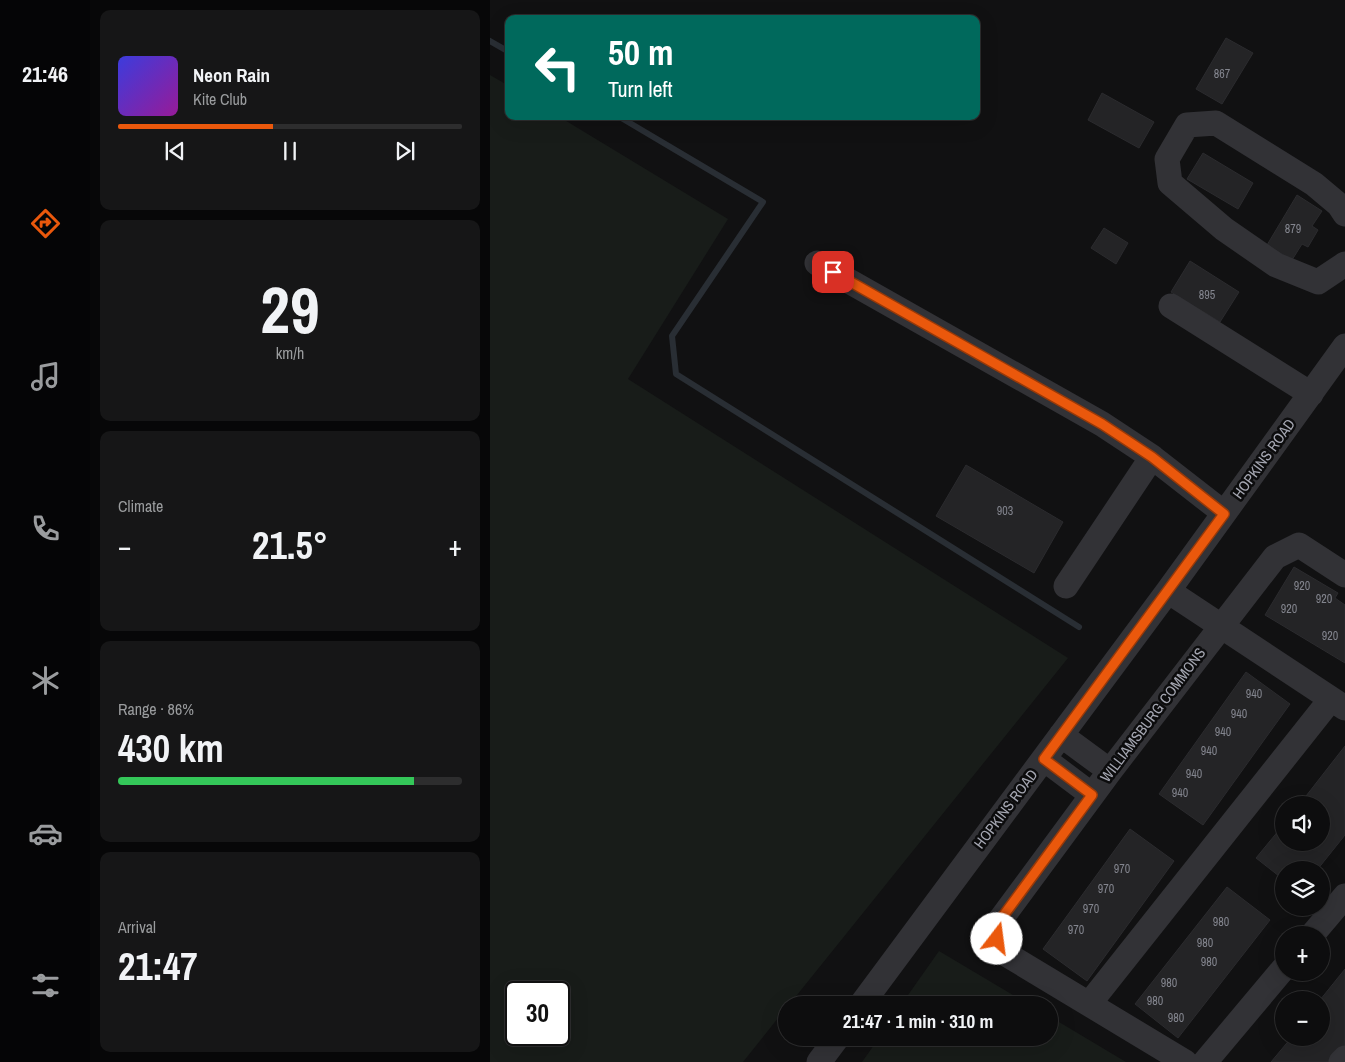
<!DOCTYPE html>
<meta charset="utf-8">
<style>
:root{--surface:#0d0d0e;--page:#161617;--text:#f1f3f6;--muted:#9a9c9e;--line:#2d2d2e;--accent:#ea580c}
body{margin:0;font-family:"Archivo Narrow",sans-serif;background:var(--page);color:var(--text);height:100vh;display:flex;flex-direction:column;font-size:19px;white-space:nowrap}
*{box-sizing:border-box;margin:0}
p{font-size:16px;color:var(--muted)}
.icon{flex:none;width:28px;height:28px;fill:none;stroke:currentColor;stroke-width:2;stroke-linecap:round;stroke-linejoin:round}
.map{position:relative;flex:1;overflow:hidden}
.side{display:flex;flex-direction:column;gap:10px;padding:10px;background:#070708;width:400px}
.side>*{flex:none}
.guide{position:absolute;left:15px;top:15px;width:475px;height:105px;border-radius:10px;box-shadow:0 5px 20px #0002,0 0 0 1px var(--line);background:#00695c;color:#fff;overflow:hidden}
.fabs{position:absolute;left:785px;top:796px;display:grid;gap:10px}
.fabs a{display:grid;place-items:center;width:55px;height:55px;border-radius:50%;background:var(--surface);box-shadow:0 5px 20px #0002,0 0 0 1px var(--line);font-size:25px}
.speed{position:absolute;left:15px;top:981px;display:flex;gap:10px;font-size:25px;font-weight:700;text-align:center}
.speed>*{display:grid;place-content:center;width:65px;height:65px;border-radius:50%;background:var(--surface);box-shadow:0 5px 20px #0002,0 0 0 1px var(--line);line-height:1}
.speed .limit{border:2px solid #111;border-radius:8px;background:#fff;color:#111}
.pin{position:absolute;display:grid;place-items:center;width:42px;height:42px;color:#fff;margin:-21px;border-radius:10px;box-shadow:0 2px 8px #0006}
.me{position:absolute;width:55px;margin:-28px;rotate:15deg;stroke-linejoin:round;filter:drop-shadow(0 0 4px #0008)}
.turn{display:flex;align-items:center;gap:18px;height:105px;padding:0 20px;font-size:22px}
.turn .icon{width:65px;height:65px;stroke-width:2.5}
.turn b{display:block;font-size:35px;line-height:42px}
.big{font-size:38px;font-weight:800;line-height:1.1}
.side .card{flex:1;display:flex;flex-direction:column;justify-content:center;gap:8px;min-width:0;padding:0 18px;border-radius:10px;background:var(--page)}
.side .dial{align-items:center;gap:0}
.dial b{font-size:65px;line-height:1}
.song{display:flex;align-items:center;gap:15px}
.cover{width:60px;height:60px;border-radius:8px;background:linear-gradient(135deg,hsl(240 70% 55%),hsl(300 70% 35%))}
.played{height:5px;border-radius:2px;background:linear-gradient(90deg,var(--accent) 45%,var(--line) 45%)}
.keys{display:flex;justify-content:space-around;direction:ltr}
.heat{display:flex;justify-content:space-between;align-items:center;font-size:28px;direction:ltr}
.charge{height:8px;border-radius:4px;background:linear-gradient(90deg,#34c759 86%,var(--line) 0)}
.trip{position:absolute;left:288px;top:996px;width:280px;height:50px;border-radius:25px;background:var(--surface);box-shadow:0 5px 20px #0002,0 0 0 1px var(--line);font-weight:800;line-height:50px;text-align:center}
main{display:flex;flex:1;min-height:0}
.menu{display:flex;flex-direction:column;width:90px;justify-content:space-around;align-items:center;background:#050506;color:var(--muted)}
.menu .icon{width:35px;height:35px}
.menu .on{color:var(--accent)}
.menu b{font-size:22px;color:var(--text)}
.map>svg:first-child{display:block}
.green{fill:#181c19;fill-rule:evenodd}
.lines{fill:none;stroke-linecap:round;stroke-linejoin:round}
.stream{stroke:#292e34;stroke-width:6}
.building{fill:#242426;stroke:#2b2b2e}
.minor{stroke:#323236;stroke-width:25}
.route-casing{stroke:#983908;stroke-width:12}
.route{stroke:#ea580c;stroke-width:9}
.labels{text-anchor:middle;stroke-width:5;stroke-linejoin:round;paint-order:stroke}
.number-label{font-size:12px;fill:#83858e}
.street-label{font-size:15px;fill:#a4a6b1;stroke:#0c0c0d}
</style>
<main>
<nav class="menu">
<b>21:46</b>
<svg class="icon on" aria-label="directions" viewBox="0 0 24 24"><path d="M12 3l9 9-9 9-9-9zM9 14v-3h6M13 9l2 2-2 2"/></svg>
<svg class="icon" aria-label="music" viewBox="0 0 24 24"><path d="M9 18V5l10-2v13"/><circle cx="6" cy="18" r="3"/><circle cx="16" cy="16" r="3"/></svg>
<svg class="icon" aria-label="phone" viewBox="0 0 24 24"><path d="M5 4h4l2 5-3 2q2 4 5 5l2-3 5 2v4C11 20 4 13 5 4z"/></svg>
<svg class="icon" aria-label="climate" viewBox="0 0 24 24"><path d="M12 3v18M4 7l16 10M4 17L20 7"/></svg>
<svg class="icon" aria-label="car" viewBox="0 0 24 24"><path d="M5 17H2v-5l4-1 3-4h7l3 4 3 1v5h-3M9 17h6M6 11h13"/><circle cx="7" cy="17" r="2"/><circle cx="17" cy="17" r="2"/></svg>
<svg class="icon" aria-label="filters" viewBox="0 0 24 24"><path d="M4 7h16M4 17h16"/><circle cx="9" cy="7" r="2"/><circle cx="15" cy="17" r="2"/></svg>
</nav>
<section class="side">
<div class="card">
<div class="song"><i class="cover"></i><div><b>Neon Rain</b><p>Kite Club</p></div></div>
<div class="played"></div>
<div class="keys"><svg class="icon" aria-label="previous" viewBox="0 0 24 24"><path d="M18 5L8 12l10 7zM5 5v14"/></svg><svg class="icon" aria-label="pause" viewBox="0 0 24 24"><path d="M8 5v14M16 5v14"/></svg><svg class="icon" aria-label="next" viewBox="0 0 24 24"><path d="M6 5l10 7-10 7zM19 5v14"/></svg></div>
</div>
<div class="card dial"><b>29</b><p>km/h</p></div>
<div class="card"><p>Climate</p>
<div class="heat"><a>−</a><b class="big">21.5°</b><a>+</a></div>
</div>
<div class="card"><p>Range · 86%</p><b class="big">430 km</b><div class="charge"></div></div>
<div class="card"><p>Arrival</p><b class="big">21:47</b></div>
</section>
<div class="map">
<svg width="855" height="1062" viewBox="0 0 855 1062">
<rect width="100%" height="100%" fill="#111112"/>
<path class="green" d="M0 75 19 86V116H68L238 219 138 379 578 658 299 1005H296V1008L253 1062H0ZM26 992H69V1035H26Z
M449 951 540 1005H411Z
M559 1016 636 1062H372L389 1038H559Z"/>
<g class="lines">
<path class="stream" d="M0 41 19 52
M128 116 273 202 182 336 186 374 589 627"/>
</g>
<path class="building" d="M736 38 763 53 732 104 706 89Z
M612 93 664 122 649 148 598 120Z
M713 153 763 183 748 209 697 179Z
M807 195 832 211 822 226 828 230 818 247 812 244 802 260 777 245Z
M614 228 638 243 626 264 601 248Z
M700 261 749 292 730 322 681 292Z
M476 465 573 522 544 573 446 516Z
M804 567 848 593 845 598 855 605V663L775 615Z
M756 672 800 704 713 825 669 794Z
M855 746V835L827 870H794V880L766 858 794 824V842H831V805H809Z
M640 829 684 861 597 981 553 949Z
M737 887 780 920 688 1038 645 1004Z
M855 969V1056L850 1062H781L801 1038H831V1000H830Z"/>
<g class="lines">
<path class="minor" d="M855 214 849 205 824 184 726 123 697 125 677 159 680 183 734 229 786 265 828 282 855 264
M327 263 612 424 662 457 734 513
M681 306 821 394
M576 586 662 457
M678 591 855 708
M571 735 620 771
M554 759 602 795
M822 935 855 896
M599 1004 841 699
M371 1005 678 591 855 346
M329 1062 347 1038
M695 1062 516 954 507 939 508 923 620 771 785 557 809 545 855 575
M715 1062 794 968
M851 1062 855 1058"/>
</g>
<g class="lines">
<g class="route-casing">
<path id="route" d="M343 272 612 424 662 457 734 514 554 759 602 795 508 923 507 939"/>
</g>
<use href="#route" class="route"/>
</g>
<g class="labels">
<g class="number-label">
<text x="732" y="78">867</text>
<text x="803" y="233">879</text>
<text x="717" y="299">895</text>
<text x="515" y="515">903</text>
<text x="812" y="590">920</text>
<text x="834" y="603">920</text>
<text x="799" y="613">920</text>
<text x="840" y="640">920</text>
<text x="764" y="698">940</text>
<text x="749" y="718">940</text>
<text x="733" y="736">940</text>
<text x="719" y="755">940</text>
<text x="704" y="778">940</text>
<text x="690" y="797">940</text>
<text x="632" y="873">970</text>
<text x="616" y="893">970</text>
<text x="601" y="913">970</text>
<text x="731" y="926">980</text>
<text x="586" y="934">970</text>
<text x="715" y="947">980</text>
<text x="719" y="966">980</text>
<text x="679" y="987">980</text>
<text x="665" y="1005">980</text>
<text x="686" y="1022">980</text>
</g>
<g class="street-label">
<text transform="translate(774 459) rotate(-54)" y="5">HOPKINS ROAD</text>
<text transform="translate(663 715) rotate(-53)" y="5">WILLIAMSBURG COMMONS</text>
<text transform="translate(516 809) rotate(-53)" y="5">HOPKINS ROAD</text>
</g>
</g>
</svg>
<div class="fabs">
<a><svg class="icon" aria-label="sound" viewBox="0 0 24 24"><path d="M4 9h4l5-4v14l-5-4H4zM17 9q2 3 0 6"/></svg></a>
<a><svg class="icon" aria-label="layers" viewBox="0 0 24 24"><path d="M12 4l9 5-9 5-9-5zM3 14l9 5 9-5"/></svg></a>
<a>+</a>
<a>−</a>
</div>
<div class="speed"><div class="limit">30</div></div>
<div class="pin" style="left:343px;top:272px;background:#d93025"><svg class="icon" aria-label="arrive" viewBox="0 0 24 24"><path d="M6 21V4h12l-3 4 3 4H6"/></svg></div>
<svg class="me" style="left:507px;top:939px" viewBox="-20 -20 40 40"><circle r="19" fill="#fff"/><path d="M0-13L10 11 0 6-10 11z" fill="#ea580c"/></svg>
<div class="trip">21:47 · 1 min · 310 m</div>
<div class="guide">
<div class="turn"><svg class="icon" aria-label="left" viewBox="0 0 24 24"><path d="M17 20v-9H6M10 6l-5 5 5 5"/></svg><div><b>50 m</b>Turn left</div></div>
</div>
</div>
</main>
